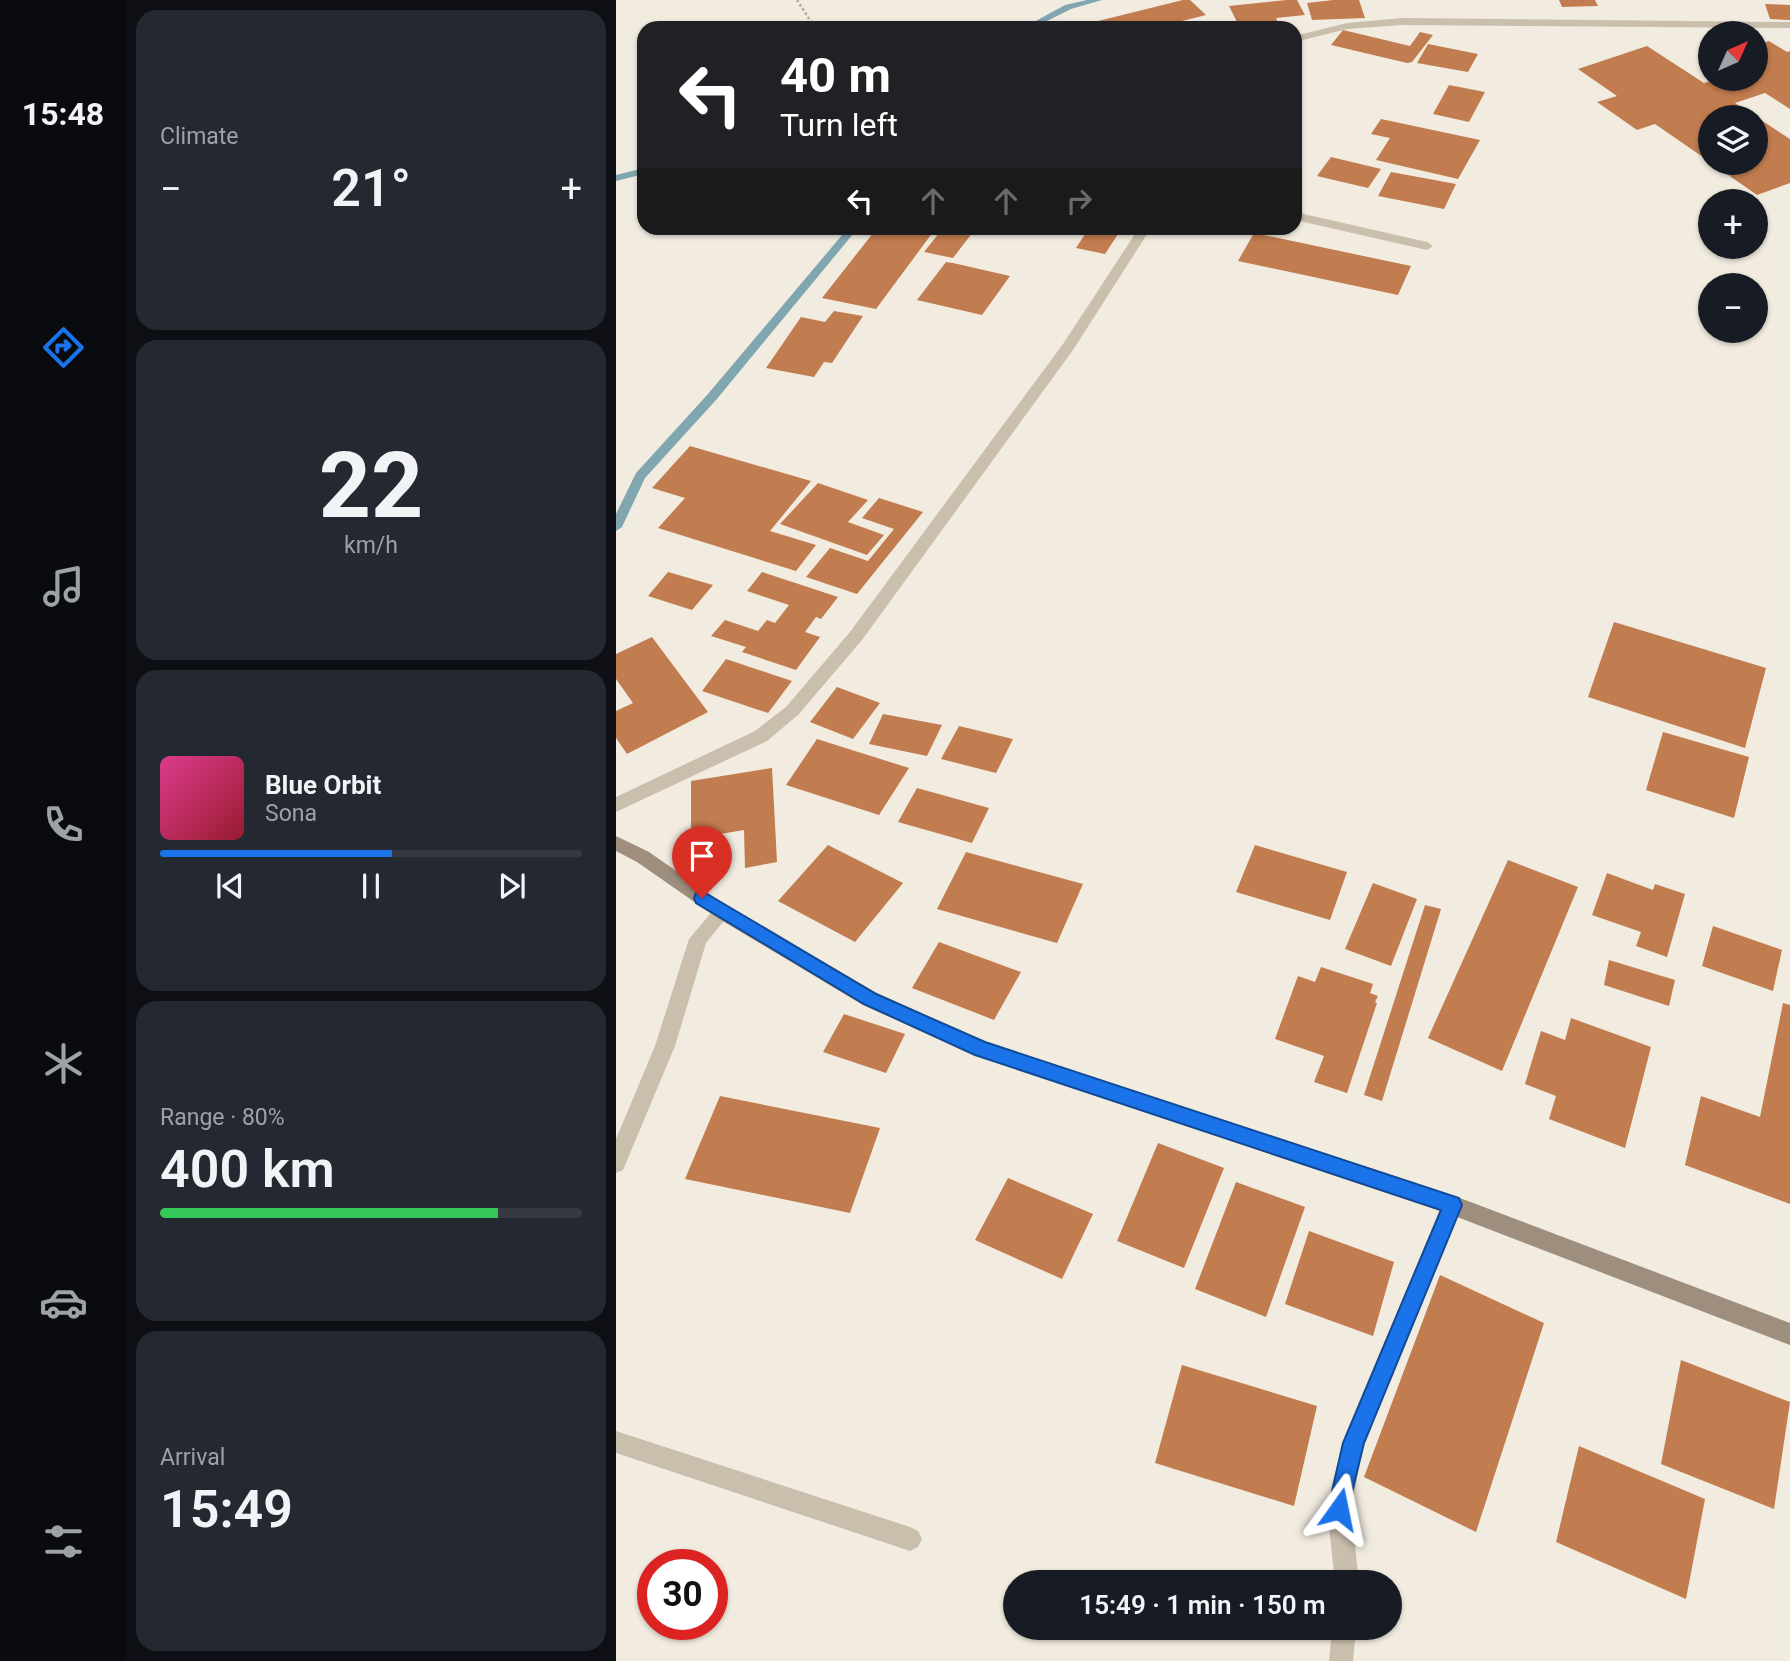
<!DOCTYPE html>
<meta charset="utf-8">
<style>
:root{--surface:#171b24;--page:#242831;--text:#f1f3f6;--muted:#9ea1a6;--line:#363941;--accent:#1a73e8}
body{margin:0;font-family:Roboto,sans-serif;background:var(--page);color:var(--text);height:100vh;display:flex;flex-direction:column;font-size:26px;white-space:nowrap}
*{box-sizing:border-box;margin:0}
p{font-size:23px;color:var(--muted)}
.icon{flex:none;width:38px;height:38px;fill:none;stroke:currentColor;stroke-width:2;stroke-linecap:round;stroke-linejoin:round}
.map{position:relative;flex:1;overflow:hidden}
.drawer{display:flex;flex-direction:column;gap:10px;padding:10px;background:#0d0f14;width:490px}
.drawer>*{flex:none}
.guide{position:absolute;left:21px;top:21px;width:665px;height:214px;border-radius:21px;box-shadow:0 2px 5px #0004;background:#202124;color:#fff;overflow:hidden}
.needle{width:46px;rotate:45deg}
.buttons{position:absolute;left:1082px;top:21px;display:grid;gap:14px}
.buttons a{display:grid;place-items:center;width:70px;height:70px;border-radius:50%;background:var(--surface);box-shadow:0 2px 5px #0004;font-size:35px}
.speed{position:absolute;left:21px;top:1549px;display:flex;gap:14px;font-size:35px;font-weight:700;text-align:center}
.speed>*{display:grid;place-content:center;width:91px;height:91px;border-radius:50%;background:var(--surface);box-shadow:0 2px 5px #0004;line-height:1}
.speed .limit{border:10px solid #d22;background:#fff;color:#111}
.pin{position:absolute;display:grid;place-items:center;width:60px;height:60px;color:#fff;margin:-72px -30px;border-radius:50% 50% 50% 0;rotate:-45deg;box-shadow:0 0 7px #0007}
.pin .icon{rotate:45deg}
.me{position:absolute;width:77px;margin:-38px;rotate:12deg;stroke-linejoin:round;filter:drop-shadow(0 0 5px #0008)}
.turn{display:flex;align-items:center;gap:24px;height:147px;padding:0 28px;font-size:32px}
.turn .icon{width:91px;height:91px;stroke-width:2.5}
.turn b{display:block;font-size:49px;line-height:60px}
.lanes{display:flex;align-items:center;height:66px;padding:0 28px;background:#0003;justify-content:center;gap:35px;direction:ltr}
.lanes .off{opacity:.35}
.big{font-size:52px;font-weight:600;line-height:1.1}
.drawer .card{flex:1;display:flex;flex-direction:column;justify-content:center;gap:10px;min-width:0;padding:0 24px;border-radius:21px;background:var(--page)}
.drawer .dial{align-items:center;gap:0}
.dial b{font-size:91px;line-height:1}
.song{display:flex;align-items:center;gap:21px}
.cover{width:84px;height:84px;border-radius:10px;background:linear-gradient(135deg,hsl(330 70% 55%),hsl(350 70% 35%))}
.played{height:7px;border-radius:4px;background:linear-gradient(90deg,var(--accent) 55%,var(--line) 55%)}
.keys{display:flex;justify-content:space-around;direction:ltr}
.heat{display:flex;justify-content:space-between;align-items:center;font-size:38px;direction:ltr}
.charge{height:10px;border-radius:5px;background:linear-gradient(90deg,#34c759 80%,var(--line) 0)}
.trip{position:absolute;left:387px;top:1570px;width:399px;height:70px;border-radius:35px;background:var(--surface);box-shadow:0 2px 5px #0004;font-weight:600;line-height:70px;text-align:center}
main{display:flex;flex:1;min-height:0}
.tab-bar{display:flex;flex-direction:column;width:126px;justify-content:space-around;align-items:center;background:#090b0e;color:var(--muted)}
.tab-bar .icon{width:49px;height:49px}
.tab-bar .selected{color:var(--accent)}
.tab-bar b{font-size:32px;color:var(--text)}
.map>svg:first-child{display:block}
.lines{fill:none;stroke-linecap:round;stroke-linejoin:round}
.stream{fill:#80a6af;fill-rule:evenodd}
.building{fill:#c17c4f}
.path{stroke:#b6a996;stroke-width:2.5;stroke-dasharray:2.5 2.5;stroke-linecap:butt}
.street{fill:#cabeac;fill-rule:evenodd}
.secondary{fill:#9e8e7d;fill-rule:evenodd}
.route{fill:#1a73e8;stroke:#114b97;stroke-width:2}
</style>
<main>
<nav class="tab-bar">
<b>15:48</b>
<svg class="icon selected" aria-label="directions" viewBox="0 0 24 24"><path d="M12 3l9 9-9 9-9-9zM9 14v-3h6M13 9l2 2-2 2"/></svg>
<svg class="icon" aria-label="music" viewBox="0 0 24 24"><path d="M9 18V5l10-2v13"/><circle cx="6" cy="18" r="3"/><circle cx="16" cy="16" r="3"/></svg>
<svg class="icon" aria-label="phone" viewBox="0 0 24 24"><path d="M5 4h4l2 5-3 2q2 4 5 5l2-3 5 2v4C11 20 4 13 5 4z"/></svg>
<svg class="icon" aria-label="climate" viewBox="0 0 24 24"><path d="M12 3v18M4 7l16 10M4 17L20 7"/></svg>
<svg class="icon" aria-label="car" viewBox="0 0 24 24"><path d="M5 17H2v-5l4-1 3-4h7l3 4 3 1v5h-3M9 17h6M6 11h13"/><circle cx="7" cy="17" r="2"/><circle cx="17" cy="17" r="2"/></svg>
<svg class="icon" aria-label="filters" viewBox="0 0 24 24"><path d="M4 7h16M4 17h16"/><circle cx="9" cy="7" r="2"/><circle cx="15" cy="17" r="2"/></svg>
</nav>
<section class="drawer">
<div class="card"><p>Climate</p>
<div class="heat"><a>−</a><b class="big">21°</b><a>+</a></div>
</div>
<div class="card dial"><b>22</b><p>km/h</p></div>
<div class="card">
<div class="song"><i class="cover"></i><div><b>Blue Orbit</b><p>Sona</p></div></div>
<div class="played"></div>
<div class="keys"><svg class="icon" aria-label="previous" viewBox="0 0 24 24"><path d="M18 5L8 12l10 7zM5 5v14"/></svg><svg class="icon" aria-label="pause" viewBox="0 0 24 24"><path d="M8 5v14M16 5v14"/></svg><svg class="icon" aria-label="next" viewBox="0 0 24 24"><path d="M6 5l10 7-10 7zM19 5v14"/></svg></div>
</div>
<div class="card"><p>Range · 80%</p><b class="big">400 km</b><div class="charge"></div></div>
<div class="card"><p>Arrival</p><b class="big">15:49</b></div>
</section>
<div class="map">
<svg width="1174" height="1661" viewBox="0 0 1174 1661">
<rect width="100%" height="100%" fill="#f2ece0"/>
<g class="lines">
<path class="stream" d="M471 0H486L455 9 417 28H407L449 5Z
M28 168V174L0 181V175Z
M232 228H242L100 400 29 478 6 527 0 531V514L20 473 92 394Z"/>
</g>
<path class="building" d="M567 0H574L590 15 538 28H478L474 23Z
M671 0H681L689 15 660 18 665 28H624L613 6Z
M717 0H743L749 18 696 20 691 3Z
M943 0H979L982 6 946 7Z
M1149 4 1174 5V20L1154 19Z
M727 30 794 46 804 32 817 35 796 62 791 63 715 45Z
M1153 41 1171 52 1174 51V109L1149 93 1119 103 1174 139V183L1141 195 1095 163H1139V117H1094V162L1039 124 1021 130 981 102 1001 96 962 69 1031 46 1088 83 1102 79H1139V46Z
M812 44 862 54 852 72 801 63Z
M833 85 869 92 853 122 817 114Z
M765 119 864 140 842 179 760 160 774 138 755 134Z
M715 157 765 169 752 188 701 176Z
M775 172 840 184 828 209 762 196Z
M261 228H320L260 309 206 298Z
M327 228H360L337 258 308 252Z
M473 228H506L489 254 460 248Z
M638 233 795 266 782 295 622 261Z
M330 262 337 263 394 276 366 315 301 300Z
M218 311 247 316 216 363 208 362 198 377 150 368 185 317 209 322Z
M74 446 195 481 154 531 200 545 180 571 42 528 69 498 36 488Z
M202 483 252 500 232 522 268 535 251 555 164 524Z
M263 498 307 512 241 594 190 577 214 548 252 561 278 529 246 518Z
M52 572 97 585 76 610 32 596Z
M146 572 222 597 205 619 200 617 189 632 204 637 180 670 126 652 130 647 95 636 109 620 142 631 151 620 159 623 173 605 131 591Z
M998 622 1150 668 1129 748 972 697Z
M36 637 92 712 11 754 0 738V711L17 703 0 679V654Z
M110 659 176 681 152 713 86 691Z
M221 687 264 703 237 739 194 722Z
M267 714 326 725 311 756 253 744Z
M343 726 397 739 380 773 325 759Z
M1047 732 1133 757 1118 818 1030 790Z
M201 739 293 768 263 815 170 785Z
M156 768 161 862 129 868 128 830 75 839V781Z
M301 788 373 808 356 843 282 822Z
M212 845 287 883 239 942 162 901Z
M639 845 731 872 714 920 620 892Z
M350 852 467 884 441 943 321 909Z
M892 860 962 887 886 1071 812 1038Z
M991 873 1037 890 1039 884 1069 894 1051 957 1020 946 1025 932 976 915Z
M757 883 801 899 775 966 729 949Z
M809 905 825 909 766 1101 748 1095Z
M1097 926 1166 950 1157 991 1086 966Z
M323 942 405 972 378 1020 296 988Z
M993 960 1059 980 1053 1006 988 985Z
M705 967 757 984 754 993 762 996 759 1002 761 1003 731 1093 698 1082 708 1056 659 1039 682 976 699 982Z
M1167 1003 1174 1005V1204L1069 1165 1085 1096 1144 1117Z
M228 1014 289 1034 270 1073 207 1052Z
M955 1018 1035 1047 1009 1148 933 1119 940 1096 909 1084 925 1031 949 1040Z
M104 1096 264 1128 234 1213 69 1179Z
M542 1143 608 1168 568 1268 501 1241Z
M392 1178 477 1214 446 1279 359 1240Z
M620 1182 689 1207 650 1317 579 1289Z
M693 1231 778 1262 757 1336 669 1304Z
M824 1275 928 1323 860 1532 748 1477Z
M1065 1360 1174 1402 1158 1509 1045 1464Z
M566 1365 701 1406 678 1506 539 1463Z
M963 1446 1089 1499 1070 1599 940 1542Z"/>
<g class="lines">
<path class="path" d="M181 0 199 28"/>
<path class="street" d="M786 18 1174 22V28L786 25 731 29 679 42V36L731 23Z
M405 25H440L445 28H400Z
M679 212 811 242 817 246 811 250 679 220Z
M523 228H535L457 350 246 640 182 715 151 741 0 812V797L139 731 170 707 234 632 447 344Z
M106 904 112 907 115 912 90 943 59 1046 7 1170 0 1173V1139L39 1046 73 939 100 907Z
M836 1195 843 1198 846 1205 748 1443 735 1509 743 1582H719L711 1509 726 1443 829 1198Z
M0 1431 294 1527 302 1531 306 1539 302 1547 294 1551 0 1453Z
M716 1628H740L737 1661H713Z"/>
<path class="secondary" d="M0 836 33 852 112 907 261 993 369 1042 836 1195 1174 1323V1345L836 1215 358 1055 247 1005 100 917 21 862 0 851Z"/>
</g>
<path class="route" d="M86 891 260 994 369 1042 843 1198 846 1205 748 1443 730 1517 723 1520 715 1517 712 1509 727 1443 825 1210 359 1055 248 1004 80 903 78 898 80 893Z"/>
</svg>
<div class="buttons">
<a><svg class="needle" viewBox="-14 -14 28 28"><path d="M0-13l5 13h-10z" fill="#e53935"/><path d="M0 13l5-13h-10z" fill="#9ea1a6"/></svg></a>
<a><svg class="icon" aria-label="layers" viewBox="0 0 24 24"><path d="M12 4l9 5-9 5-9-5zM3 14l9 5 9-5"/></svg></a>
<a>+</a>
<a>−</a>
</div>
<div class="speed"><div class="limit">30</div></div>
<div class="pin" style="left:86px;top:898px;background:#d93025"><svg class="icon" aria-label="arrive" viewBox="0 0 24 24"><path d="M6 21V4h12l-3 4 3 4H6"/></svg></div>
<svg class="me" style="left:723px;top:1509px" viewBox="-20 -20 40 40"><path d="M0-17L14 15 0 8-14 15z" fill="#1a73e8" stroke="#fff" stroke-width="4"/></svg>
<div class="trip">15:49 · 1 min · 150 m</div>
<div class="guide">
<div class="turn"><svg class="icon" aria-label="left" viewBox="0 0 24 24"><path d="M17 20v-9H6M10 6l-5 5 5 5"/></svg><div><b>40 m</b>Turn left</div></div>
<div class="lanes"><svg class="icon" aria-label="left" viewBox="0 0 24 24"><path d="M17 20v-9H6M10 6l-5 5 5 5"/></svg><svg class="icon off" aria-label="ahead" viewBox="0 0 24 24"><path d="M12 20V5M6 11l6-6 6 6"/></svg><svg class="icon off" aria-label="ahead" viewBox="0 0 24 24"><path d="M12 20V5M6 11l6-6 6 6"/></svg><svg class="icon off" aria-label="right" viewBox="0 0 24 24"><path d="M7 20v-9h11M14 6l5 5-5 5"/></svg></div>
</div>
</div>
</main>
